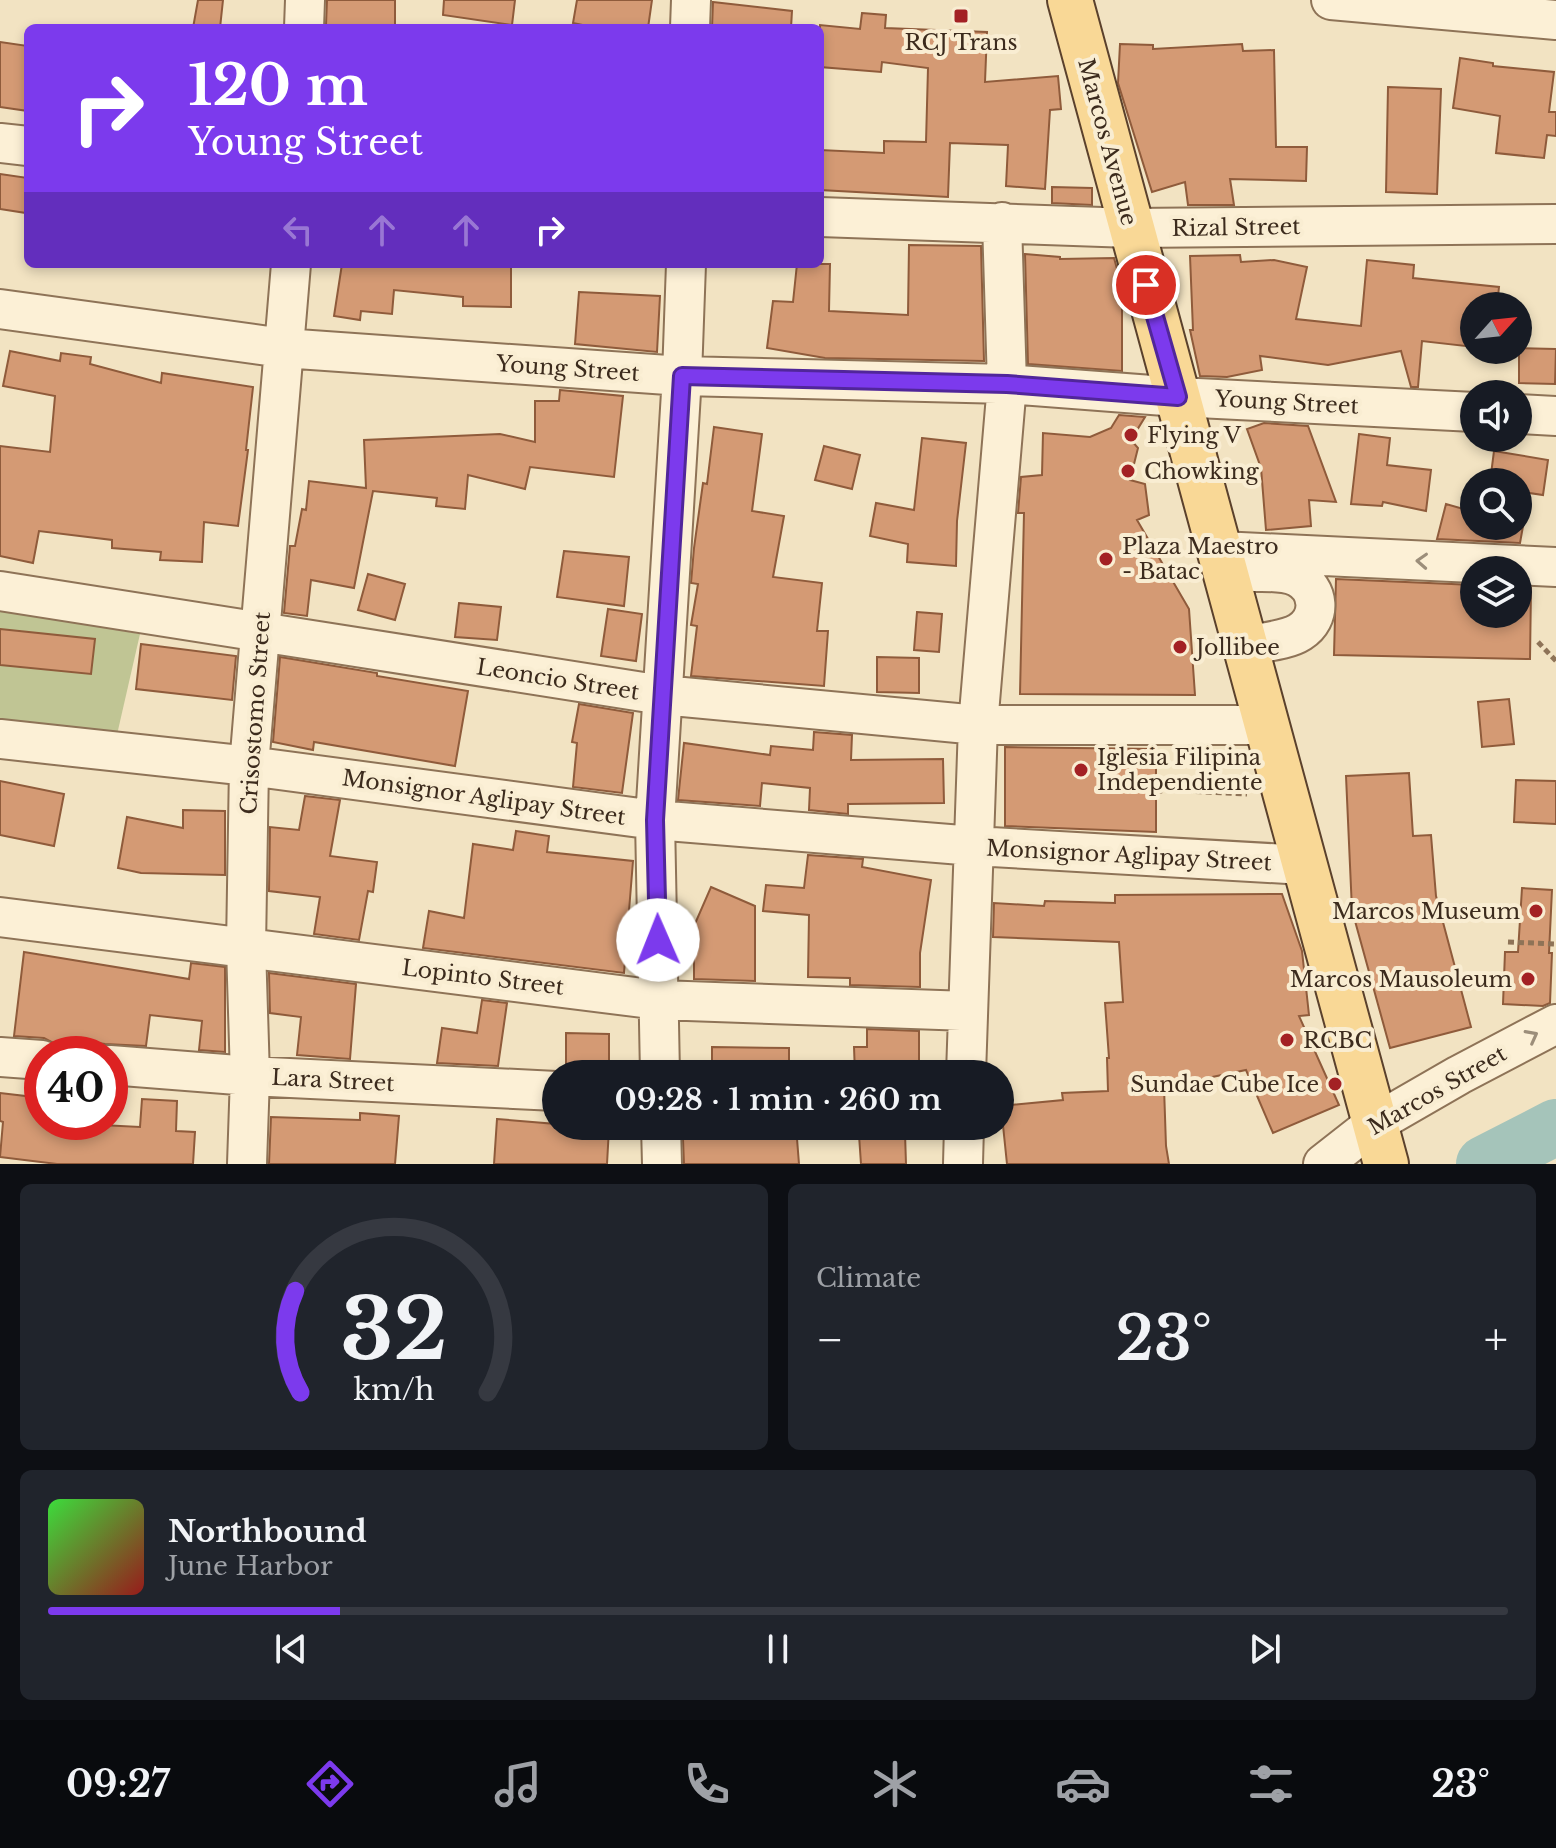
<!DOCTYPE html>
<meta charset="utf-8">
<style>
:root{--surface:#171b24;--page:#20242c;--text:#f1f3f6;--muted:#9ea1a6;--line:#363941;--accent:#7c3aed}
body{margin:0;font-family:"Libre Baskerville",serif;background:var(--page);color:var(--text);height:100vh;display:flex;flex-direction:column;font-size:30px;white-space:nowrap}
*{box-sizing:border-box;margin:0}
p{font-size:26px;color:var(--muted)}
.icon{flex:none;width:44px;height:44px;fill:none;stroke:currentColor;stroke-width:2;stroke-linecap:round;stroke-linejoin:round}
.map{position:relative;height:1164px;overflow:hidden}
.sheet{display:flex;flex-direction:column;gap:20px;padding:20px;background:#0d0f14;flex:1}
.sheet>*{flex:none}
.banner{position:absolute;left:24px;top:24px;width:800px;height:244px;border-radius:12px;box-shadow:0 4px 12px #0003;background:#7c3aed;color:#fff;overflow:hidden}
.needle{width:52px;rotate:63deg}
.controls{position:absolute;left:1460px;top:292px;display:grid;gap:16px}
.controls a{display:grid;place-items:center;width:72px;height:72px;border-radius:50%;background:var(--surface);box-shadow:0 4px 12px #0003;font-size:40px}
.speed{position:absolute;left:24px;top:1036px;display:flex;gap:16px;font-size:40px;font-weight:700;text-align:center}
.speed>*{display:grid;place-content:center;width:104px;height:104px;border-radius:50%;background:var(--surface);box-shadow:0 4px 12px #0003;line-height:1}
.speed .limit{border:12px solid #d22;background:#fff;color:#111}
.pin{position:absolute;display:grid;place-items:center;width:68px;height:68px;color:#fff;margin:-34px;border:4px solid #fff;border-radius:50%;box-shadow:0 2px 8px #0007}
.me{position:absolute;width:88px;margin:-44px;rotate:359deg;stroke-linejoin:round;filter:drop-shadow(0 0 6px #0008)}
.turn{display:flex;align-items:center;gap:28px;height:168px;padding:0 32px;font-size:36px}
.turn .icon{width:104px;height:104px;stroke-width:2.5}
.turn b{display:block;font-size:56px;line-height:68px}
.lanes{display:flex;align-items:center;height:76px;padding:0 32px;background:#0003;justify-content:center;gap:40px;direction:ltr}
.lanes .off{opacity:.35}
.big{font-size:60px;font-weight:600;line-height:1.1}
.sheet .widget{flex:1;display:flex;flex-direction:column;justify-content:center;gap:12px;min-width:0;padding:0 28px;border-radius:12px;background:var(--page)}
.sheet .dial{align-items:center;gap:0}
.dial svg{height:208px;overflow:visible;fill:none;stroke:var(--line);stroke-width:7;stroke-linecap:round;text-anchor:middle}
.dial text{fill:var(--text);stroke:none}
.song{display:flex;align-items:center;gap:24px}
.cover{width:96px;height:96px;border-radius:12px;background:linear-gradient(135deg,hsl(120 70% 55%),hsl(0 70% 35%))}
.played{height:8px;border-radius:4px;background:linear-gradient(90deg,var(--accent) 20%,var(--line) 20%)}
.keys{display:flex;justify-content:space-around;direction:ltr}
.heat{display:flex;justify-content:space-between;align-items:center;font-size:44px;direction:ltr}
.sheet .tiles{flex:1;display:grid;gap:20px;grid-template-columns:1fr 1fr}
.widget:last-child{grid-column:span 2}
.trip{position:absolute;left:542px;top:1060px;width:472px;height:80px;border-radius:40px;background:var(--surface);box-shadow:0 4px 12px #0003;font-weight:600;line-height:80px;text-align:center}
.dock{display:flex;height:128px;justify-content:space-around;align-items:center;background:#090b0e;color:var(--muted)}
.dock .icon{width:56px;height:56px}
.dock .on{color:var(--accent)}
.dock b{font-size:36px;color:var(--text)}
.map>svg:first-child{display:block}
.cemetery{fill:#c0c594}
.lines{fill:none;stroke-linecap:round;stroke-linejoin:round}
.river{stroke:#a5c4ba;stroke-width:56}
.building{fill:#d49a74;stroke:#8f5b3b;stroke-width:2}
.minor-casing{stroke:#8e7357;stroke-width:42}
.major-casing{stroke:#5b412c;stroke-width:48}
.path{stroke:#8e7357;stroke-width:5;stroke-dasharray:6 4;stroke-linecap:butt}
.minor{stroke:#fcf0d6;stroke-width:38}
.major{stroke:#f9d896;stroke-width:44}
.oneway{stroke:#9c8e7a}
.route-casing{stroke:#51269a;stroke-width:20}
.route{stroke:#7c3aed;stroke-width:14}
.poi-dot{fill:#a32124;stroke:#f9edd2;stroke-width:3}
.labels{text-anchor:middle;stroke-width:8;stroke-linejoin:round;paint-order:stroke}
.poi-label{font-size:22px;fill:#3c2b1d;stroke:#f9edd2;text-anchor:start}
.street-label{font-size:22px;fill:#3c2b1d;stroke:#f9edd2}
</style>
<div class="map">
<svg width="1556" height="1164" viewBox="0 0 1556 1164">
<rect width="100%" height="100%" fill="#f2e3c2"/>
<path class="cemetery" d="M0 610 140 634 116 739 0 724Z"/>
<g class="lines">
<path class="river" d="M1484 1164 1556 1127"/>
</g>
<path class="building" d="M198 0H223L220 28H193Z
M327 0H395V25H326Z
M444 0H515L512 25 443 15Z
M577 0H652L648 28H597L573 23Z
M713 2 792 11 791 28H712Z
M862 13 886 15 885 28 987 32 985 82 1058 76 1061 109 1050 110 1045 189 1006 186 1008 145 950 143 948 197 820 190V150L884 153V141L926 142 928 68 882 62 881 72 820 67V25L860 29Z
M0 42 28 46V111L0 107Z
M1120 44 1153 45V49L1242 44 1243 51 1274 50 1276 147H1307L1306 181 1230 179 1234 205H1188L1185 182 1152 192 1118 83Z
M1460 58 1493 63V66L1554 72 1549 112H1556V136L1547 135 1544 158 1496 153 1500 116 1453 108Z
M1388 87 1441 89 1437 194 1386 192Z
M0 174 28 178 26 213 0 209Z
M1052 187 1092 188V205L1052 203Z
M909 245 981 246 984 361 825 358 767 348 773 301 793 302 797 264H830L829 311 908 315Z
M1025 254 1060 257V259L1114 258 1119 276V303H1122V371L1028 364Z
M1240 255 1241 262 1274 260 1307 267 1296 319 1361 326 1367 260 1414 265 1413 278 1499 287 1497 306H1474V347L1422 341 1418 387H1411L1401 351 1328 365 1260 356 1262 370 1227 377 1200 376 1190 330H1193L1190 256Z
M342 264H511V307L463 306V297L394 290 392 314 361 311 360 320 334 316Z
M579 292 660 296 657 352 575 344Z
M1519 348 1556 349 1555 384 1519 383Z
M10 351 60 361 61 353 91 357 90 364 161 383 162 373 253 387 246 450H248L238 526 204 522 202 562 160 560 161 552 112 548V540L39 531 33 563 0 556V446L50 452 55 396 3 386Z
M560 390 623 396 614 477 530 467 525 489 468 475 465 509 436 506 437 498 373 491 354 588 311 580 307 616 284 613 290 546H295L302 509 306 510 309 481 366 488 364 440 500 434 535 442V401H559Z
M1119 415 1145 417 1131 440 1138 448 1130 480 1145 484 1149 515 1137 520 1189 609 1195 695 1020 694 1024 513H1018L1021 477 1042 475 1043 433 1090 437 1111 428Z
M1264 423 1308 426 1336 502 1309 500 1311 526 1266 530 1261 468 1247 429Z
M714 427 762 434 752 511 784 516 773 577 822 583 817 631H828L824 686 691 676 697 626 691 625 698 584 691 583 694 548 703 483 707 484Z
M1359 434 1390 438 1387 465 1431 470 1426 511 1383 502 1382 506 1351 504Z
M922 438 966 443 957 521 956 566 907 562 908 544 870 536 876 503 914 510Z
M824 446 860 455 852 489 815 480Z
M1494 451 1548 460 1543 495 1529 493 1520 543 1437 539 1446 504 1474 512V526H1518V482H1490Z
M564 551 629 557 624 606 557 597Z
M368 574 405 584 395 620 358 610Z
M1336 579 1474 585V614H1518V587L1531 588 1530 659 1334 655Z
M459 603 501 607 497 640 455 637Z
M608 609 642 614 636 661 601 656Z
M917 612 942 614 939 652 914 650Z
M0 629 95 639 91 674 0 665Z
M141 644 236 656 232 700 136 689Z
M280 657 377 673V676L468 691 455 766 314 742 313 750 273 742Z
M877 657 919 658V693L877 692Z
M1509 699 1514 744 1482 747 1478 702Z
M579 704 633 713 622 793 573 787 577 743 572 742Z
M814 732 852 735 851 760 943 759 944 803 848 804V814L809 810 810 788 762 783 760 806 678 800 684 743 770 755 771 746 813 750Z
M1005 747 1156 749V832L1005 826Z
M1409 773 1413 836 1431 835 1436 896 1471 1027 1390 1048 1352 910 1346 776Z
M1516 780 1556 781V824L1514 822Z
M0 781 64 794 54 846 0 835Z
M305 796 340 800 330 856 377 862 373 892 368 891 359 940 314 934 320 897 269 891 270 827 299 830Z
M183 810 225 811V875L141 873 118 868 127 817 183 828Z
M516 831 549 836 547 852 633 861 624 973 423 948 429 911 464 918 473 844 513 850Z
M808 855 863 859 862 867 931 880 920 953V987L850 985V978L808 977 809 915 763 911 766 885 804 888Z
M711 887 755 906V981L694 979V926Z
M1522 888 1552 890 1549 953H1552L1550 1003 1543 1006 1503 1004 1505 952H1518Z
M1282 894 1302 951 1309 1015 1299 1016 1339 1105 1273 1133 1246 1070 1164 1087 1166 1146 1169 1164H1007L1001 1106 1063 1100 1062 1093 1108 1091 1107 1058H1109L1105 1003 1123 1002 1119 942 993 937 994 903 1044 906 1045 901 1115 903V895Z
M24 952 189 979 191 963 225 967V1052L199 1050 202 1021 150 1015 146 1046 105 1044 71 1039 70 1046 57 1045 44 1038 14 1036Z
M269 973 356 984 350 1059 297 1055 301 1017 270 1013Z
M482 1000 507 1003 498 1066 437 1063 442 1028 477 1033Z
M867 1029 919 1031V1074H855L854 1047H867Z
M566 1033 609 1034V1068H566Z
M712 1047 789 1048V1074H712Z
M0 1093 42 1098V1122L140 1127 142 1099 177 1101 176 1131 195 1132 193 1164H57L0 1157 3 1122 0 1121Z
M360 1113 399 1116 395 1164H269L271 1117 360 1120Z
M497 1119 556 1124V1126L609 1128 607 1164H494Z
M705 1126H796L799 1164H684L683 1139H705Z
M905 1133 906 1164H861L859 1135Z"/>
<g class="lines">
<g class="minor-casing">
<path id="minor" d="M1331 0 1556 20
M304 28 305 0
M690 28 691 0
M0 143 28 146
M820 217 1131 228 1556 224
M0 309 283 348 682 376 1007 384 1178 397 1474 412
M1518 414 1556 416
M1220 551 1556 567
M0 591 662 695 978 725H1265
M1245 646C1261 642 1286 641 1300 632 1322 618 1320 589 1297 577 1284 571 1267 572 1254 572
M0 739 249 766 655 820 974 846 1304 865
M0 917 659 1000 968 1011
M0 1057 42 1060
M110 1065 250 1076 556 1091
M660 1074 655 820 682 376 686 264
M966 1074 978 725 1007 384 1002 222
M661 1126 662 1164
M247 1164 250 1076 246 947 249 766 291 264
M963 1164 964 1126
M1323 1164 1374 1124 1459 1075 1556 1024"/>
</g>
<g class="major-casing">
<path id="major" d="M1070 0 1386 1164"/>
</g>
<path class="path" d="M1538 642 1556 661
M1156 792 1166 790 1247 794
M1508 942 1556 944"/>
<use href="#minor" class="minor"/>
<use href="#major" class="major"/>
</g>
<defs><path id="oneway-chevron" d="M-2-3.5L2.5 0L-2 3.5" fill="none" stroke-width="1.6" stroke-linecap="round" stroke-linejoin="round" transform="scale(2)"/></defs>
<g class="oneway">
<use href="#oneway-chevron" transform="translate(1422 561) rotate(-177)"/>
<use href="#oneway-chevron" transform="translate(1532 1036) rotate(-28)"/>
</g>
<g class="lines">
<g class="route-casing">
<path id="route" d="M658 940 655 820 682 376 1007 384 1178 397 1146 285"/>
</g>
<use href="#route" class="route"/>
</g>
<g class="poi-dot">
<rect x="953" y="8" width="16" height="16" rx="4"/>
<circle cx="1131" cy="435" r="8"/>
<circle cx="1128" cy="471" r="8"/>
<circle cx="1106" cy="559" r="8"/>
<circle cx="1180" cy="647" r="8"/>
<circle cx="1081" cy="770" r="8"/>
<circle cx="1536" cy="911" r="8"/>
<circle cx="1528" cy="979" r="8"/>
<circle cx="1287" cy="1040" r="8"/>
<circle cx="1335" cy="1084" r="8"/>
</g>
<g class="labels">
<g class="poi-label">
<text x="961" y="50" text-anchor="middle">RCJ Trans</text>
<text x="1147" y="443">Flying V</text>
<text x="1144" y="479">Chowking</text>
<text x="1122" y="554">Plaza Maestro<tspan x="1122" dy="25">- Batac</tspan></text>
<text x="1196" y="655">Jollibee</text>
<text x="1097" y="765">Iglesia Filipina<tspan x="1097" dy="25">Independiente</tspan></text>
<text x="1520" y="919" text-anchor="end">Marcos Museum</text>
<text x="1512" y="987" text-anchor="end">Marcos Mausoleum</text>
<text x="1303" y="1048">RCBC</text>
<text x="1319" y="1092" text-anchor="end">Sundae Cube Ice</text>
</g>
<g class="street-label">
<text transform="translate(1108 142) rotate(75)" y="8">Marcos Avenue</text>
<text transform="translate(1236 227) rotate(-1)" y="8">Rizal Street</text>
<text transform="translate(568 368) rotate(4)" y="8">Young Street</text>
<text transform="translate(1287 402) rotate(3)" y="8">Young Street</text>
<text transform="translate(558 679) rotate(9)" y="8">Leoncio Street</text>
<text transform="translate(255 713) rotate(-86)" y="8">Crisostomo Street</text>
<text transform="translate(484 797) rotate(8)" y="8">Monsignor Aglipay Street</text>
<text transform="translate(1129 855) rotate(3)" y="8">Monsignor Aglipay Street</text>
<text transform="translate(483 977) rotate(7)" y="8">Lopinto Street</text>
<text transform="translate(333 1080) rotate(3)" y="8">Lara Street</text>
<text transform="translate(1437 1090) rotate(-30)" y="8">Marcos Street</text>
</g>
</g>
</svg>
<div class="controls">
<a><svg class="needle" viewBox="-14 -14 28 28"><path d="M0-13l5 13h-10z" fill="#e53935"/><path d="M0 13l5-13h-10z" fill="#9ea1a6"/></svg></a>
<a><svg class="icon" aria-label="sound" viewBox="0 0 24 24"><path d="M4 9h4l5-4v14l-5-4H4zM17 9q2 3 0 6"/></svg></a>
<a><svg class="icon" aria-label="search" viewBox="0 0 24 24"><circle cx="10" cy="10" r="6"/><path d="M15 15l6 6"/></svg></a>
<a><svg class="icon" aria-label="layers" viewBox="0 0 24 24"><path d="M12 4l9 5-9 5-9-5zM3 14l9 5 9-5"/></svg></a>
</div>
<div class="speed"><div class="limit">40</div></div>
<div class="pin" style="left:1146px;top:285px;background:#d93025"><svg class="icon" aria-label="arrive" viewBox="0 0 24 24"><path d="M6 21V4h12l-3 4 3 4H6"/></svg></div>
<svg class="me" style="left:658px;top:940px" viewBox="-20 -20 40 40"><circle r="19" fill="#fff"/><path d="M0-13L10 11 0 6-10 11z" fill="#7c3aed"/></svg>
<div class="trip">09:28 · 1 min · 260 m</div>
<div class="banner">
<div class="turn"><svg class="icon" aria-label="right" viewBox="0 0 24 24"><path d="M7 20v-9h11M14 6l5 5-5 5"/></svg><div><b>120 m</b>Young Street</div></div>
<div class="lanes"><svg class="icon off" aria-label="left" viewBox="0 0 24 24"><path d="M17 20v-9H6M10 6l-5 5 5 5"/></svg><svg class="icon off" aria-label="ahead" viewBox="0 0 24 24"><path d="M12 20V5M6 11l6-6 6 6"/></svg><svg class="icon off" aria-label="ahead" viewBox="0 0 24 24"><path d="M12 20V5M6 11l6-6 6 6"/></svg><svg class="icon" aria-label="right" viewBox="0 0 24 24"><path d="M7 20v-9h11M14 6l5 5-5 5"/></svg></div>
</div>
</div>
<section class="sheet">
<div class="tiles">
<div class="widget dial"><svg viewBox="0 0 100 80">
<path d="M14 69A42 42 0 1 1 86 69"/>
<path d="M14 69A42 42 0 0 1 12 30" stroke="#7c3aed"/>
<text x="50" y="56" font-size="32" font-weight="700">32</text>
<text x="50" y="72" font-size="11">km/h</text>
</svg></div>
<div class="widget"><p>Climate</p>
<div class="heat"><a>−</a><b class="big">23°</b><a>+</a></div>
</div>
<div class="widget">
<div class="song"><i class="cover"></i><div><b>Northbound</b><p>June Harbor</p></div></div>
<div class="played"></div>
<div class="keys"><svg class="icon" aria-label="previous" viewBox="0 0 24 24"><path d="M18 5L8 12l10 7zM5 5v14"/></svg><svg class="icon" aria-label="pause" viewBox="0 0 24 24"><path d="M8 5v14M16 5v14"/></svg><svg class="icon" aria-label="next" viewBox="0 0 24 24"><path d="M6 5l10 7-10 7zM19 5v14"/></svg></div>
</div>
</div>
</section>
<nav class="dock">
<b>09:27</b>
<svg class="icon on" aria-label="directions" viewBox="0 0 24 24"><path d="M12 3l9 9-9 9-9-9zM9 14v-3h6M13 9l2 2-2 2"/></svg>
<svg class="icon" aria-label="music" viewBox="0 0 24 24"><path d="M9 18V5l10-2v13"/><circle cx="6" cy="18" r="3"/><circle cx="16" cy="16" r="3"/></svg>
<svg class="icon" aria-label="phone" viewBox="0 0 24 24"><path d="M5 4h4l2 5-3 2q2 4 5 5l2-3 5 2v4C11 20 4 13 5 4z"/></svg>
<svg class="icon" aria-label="climate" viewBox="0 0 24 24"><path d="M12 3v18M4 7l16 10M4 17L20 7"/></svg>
<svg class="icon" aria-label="car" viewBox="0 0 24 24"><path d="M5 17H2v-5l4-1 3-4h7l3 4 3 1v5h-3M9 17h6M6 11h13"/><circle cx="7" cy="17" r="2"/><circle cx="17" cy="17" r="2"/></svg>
<svg class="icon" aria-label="filters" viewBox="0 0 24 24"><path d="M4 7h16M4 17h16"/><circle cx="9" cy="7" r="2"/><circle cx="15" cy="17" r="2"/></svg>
<b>23°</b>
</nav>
